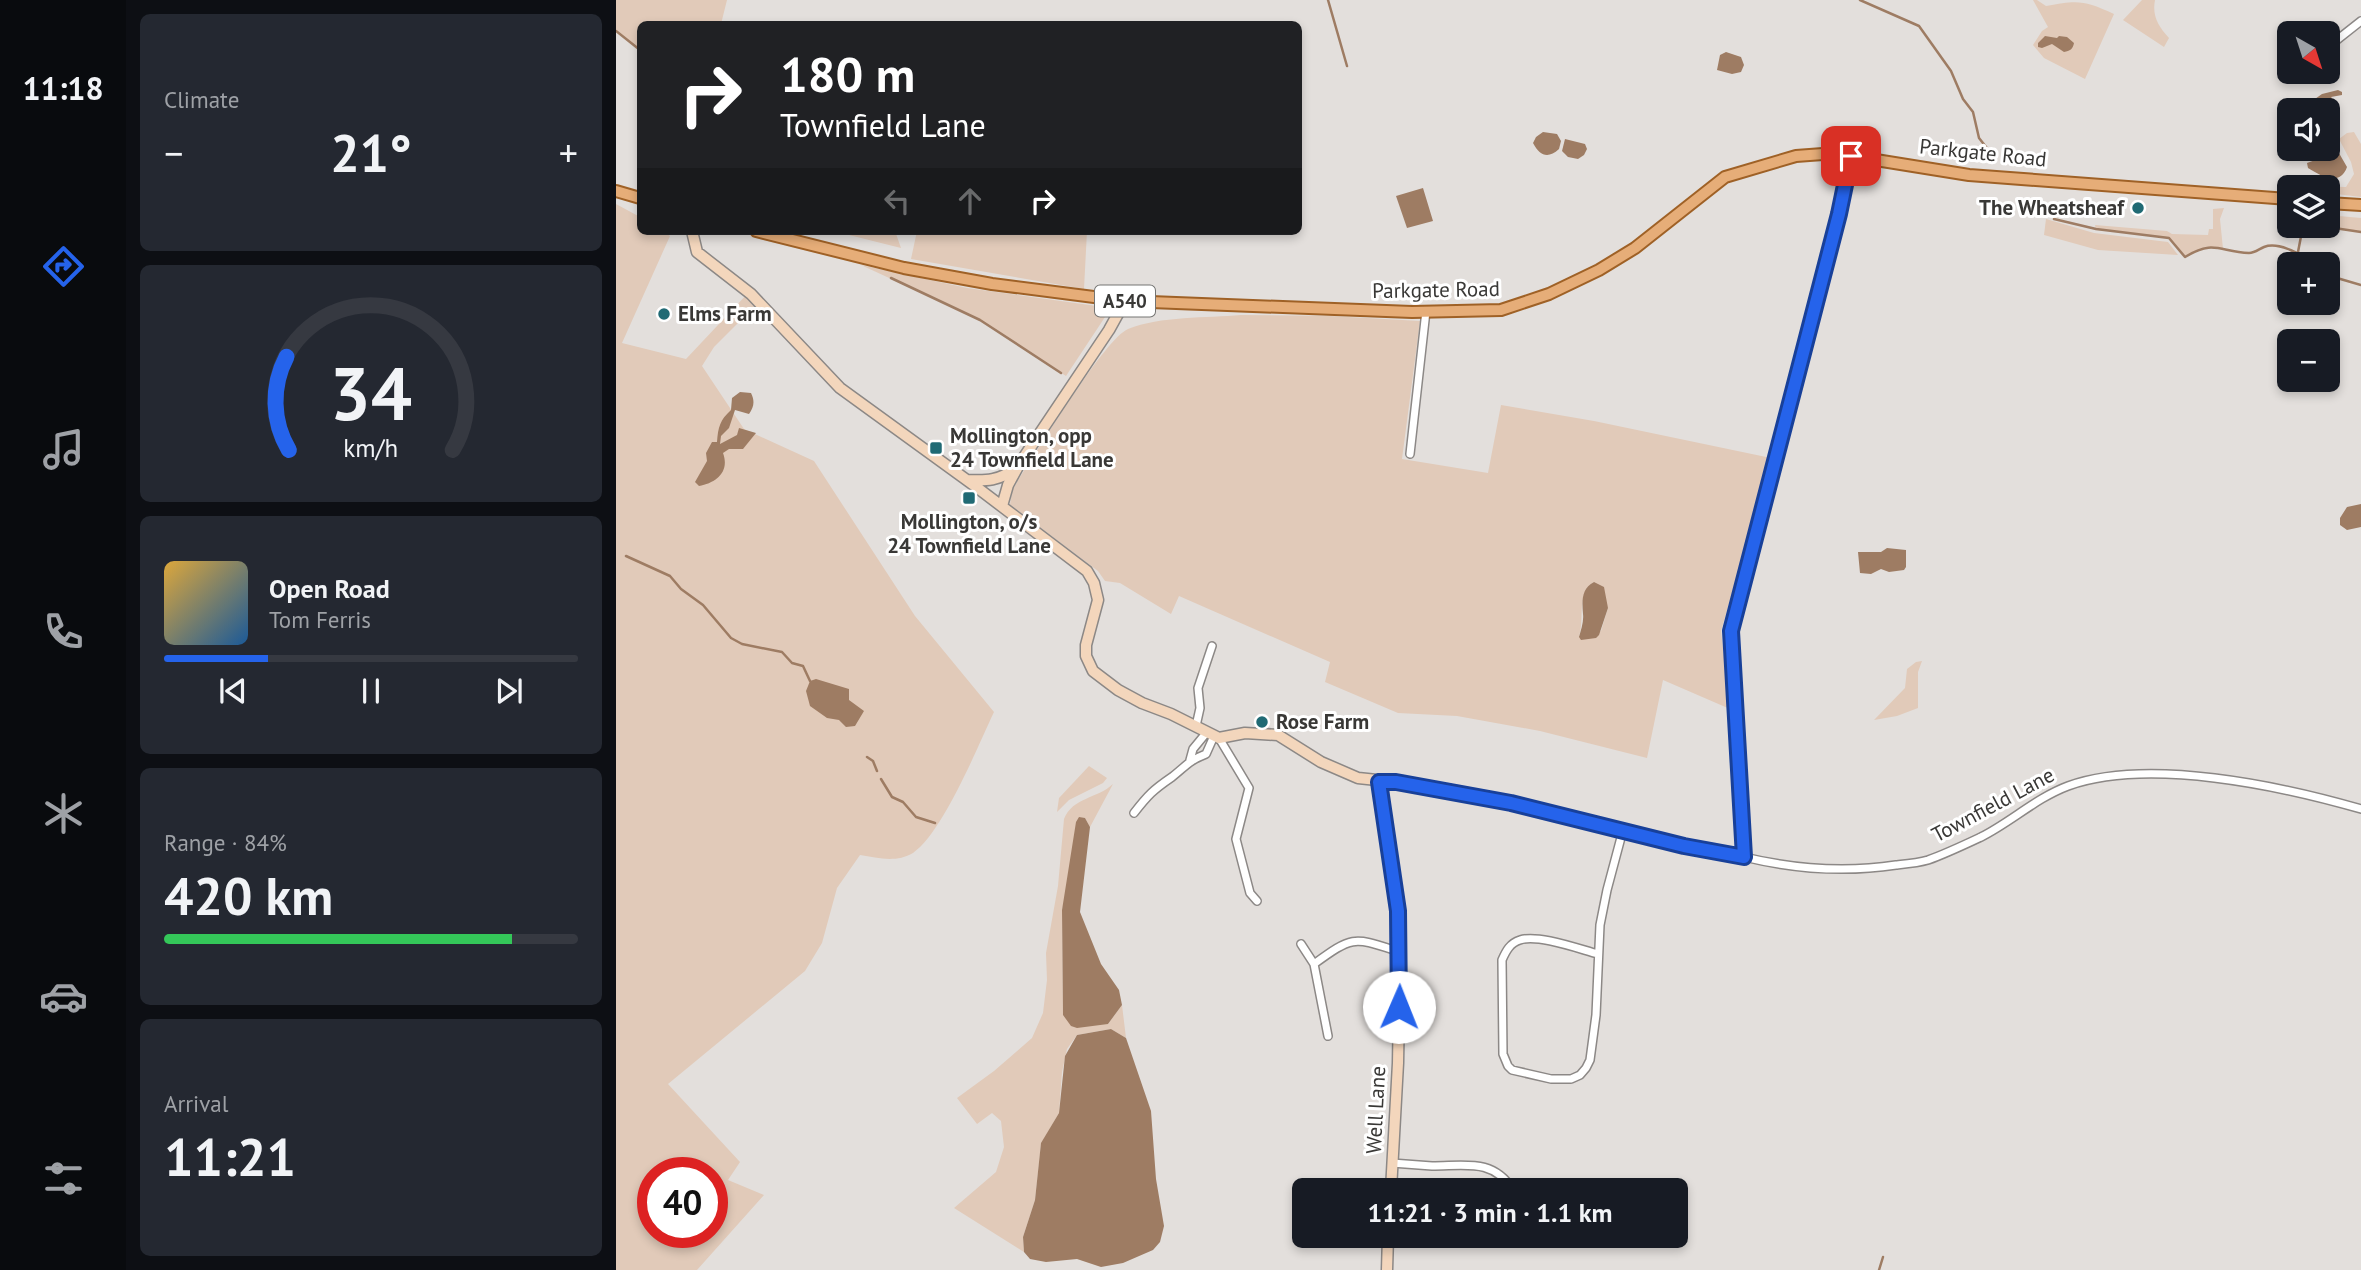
<!DOCTYPE html>
<meta charset="utf-8">
<style>
:root{--surface:#171b24;--page:#242831;--text:#f1f3f6;--muted:#9ea1a6;--line:#363941;--accent:#2563eb}
body{margin:0;font-family:"PT Sans",sans-serif;background:var(--page);color:var(--text);height:100vh;display:flex;flex-direction:column;font-size:26px;white-space:nowrap}
*{box-sizing:border-box;margin:0}
p{font-size:23px;color:var(--muted)}
.icon{flex:none;width:38px;height:38px;fill:none;stroke:currentColor;stroke-width:2;stroke-linecap:round;stroke-linejoin:round}
.map{position:relative;flex:1;overflow:hidden}
.sheet{display:flex;flex-direction:column;gap:14px;padding:14px;background:#0d0f14;width:490px}
.sheet>*{flex:none}
.top-card{position:absolute;left:21px;top:21px;width:665px;height:214px;border-radius:10px;box-shadow:0 4px 10px #0003;background:#202124;color:#fff;overflow:hidden}
.needle{width:46px;rotate:141deg}
.controls{position:absolute;left:1661px;top:21px;display:grid;gap:14px}
.controls a{display:grid;place-items:center;width:63px;height:63px;border-radius:10px;background:var(--surface);box-shadow:0 4px 10px #0003;font-size:35px}
.speed{position:absolute;left:21px;top:1157px;display:flex;gap:14px;font-size:35px;font-weight:700;text-align:center}
.speed>*{display:grid;place-content:center;width:91px;height:91px;border-radius:50%;background:var(--surface);box-shadow:0 4px 10px #0003;line-height:1}
.speed .limit{border:10px solid #d22;background:#fff;color:#111}
.pin{position:absolute;display:grid;place-items:center;width:60px;height:60px;color:#fff;margin:-30px;border-radius:14px;box-shadow:0 4px 10px #0006}
.me{position:absolute;width:77px;margin:-38px;rotate:1deg;stroke-linejoin:round;filter:drop-shadow(0 0 5px #0008)}
.turn{display:flex;align-items:center;gap:24px;height:147px;padding:0 28px;font-size:32px}
.turn .icon{width:91px;height:91px;stroke-width:2.5}
.turn b{display:block;font-size:49px;line-height:60px}
.lanes{display:flex;align-items:center;height:66px;padding:0 28px;background:#0003;justify-content:center;gap:35px;direction:ltr}
.lanes .off{opacity:.35}
.big{font-size:52px;font-weight:700;line-height:1.1}
.sheet .tile{flex:1;display:flex;flex-direction:column;justify-content:center;gap:10px;min-width:0;padding:0 24px;border-radius:10px;background:var(--page)}
.sheet .dial{align-items:center;gap:0}
.dial svg{height:182px;overflow:visible;fill:none;stroke:var(--line);stroke-width:7;stroke-linecap:round;text-anchor:middle}
.dial text{fill:var(--text);stroke:none}
.song{display:flex;align-items:center;gap:21px}
.cover{width:84px;height:84px;border-radius:10px;background:linear-gradient(135deg,hsl(40 70% 55%),hsl(210 70% 35%))}
.played{height:7px;border-radius:4px;background:linear-gradient(90deg,var(--accent) 25%,var(--line) 25%)}
.keys{display:flex;justify-content:space-around;direction:ltr}
.heat{display:flex;justify-content:space-between;align-items:center;font-size:38px;direction:ltr}
.charge{height:10px;border-radius:5px;background:linear-gradient(90deg,#34c759 84%,var(--line) 0)}
.trip{position:absolute;left:676px;top:1178px;width:396px;height:70px;border-radius:10px;background:var(--surface);box-shadow:0 4px 10px #0003;font-weight:700;line-height:70px;text-align:center}
main{display:flex;flex:1;min-height:0}
.tab-bar{display:flex;flex-direction:column;width:126px;justify-content:space-around;align-items:center;background:#090b0e;color:var(--muted)}
.tab-bar .icon{width:49px;height:49px}
.tab-bar .active{color:var(--accent)}
.tab-bar b{font-size:32px;color:var(--text)}
.map>svg:first-child{display:block}
.green{fill:#e1cab9;fill-rule:evenodd}
.water{fill:#9e7c63}
.lines{fill:none;stroke-linecap:round;stroke-linejoin:round}
.stream{stroke:#9e7c63;stroke-width:2.5}
.street-casing{stroke:#8c8886;stroke-width:10}
.secondary-casing{stroke:#8c8886;stroke-width:13}
.primary-casing{stroke:#9f6126;stroke-width:14}
.street{stroke:#fff;stroke-width:7}
.secondary{stroke:#f3d6bc;stroke-width:10}
.primary{stroke:#e6ad78;stroke-width:10}
.route-casing{stroke:#184099;stroke-width:18}
.route{stroke:#2563eb;stroke-width:12}
.poi-dot{fill:#206a74;stroke:#fff;stroke-width:2.5}
.labels{text-anchor:middle;stroke-width:6;stroke-linejoin:round;paint-order:stroke}
.shield{fill:#fff;stroke:#747472;stroke-width:2}
.shield-label{font-size:19px;font-weight:bold;fill:#393836}
.street-label{font-size:21px;fill:#393836;stroke:#fff}
.poi-label{font-size:21px;font-weight:bold;fill:#393836;stroke:#fff;text-anchor:start}
</style>
<main>
<nav class="tab-bar">
<b>11:18</b>
<svg class="icon active" aria-label="directions" viewBox="0 0 24 24"><path d="M12 3l9 9-9 9-9-9zM9 14v-3h6M13 9l2 2-2 2"/></svg>
<svg class="icon" aria-label="music" viewBox="0 0 24 24"><path d="M9 18V5l10-2v13"/><circle cx="6" cy="18" r="3"/><circle cx="16" cy="16" r="3"/></svg>
<svg class="icon" aria-label="phone" viewBox="0 0 24 24"><path d="M5 4h4l2 5-3 2q2 4 5 5l2-3 5 2v4C11 20 4 13 5 4z"/></svg>
<svg class="icon" aria-label="climate" viewBox="0 0 24 24"><path d="M12 3v18M4 7l16 10M4 17L20 7"/></svg>
<svg class="icon" aria-label="car" viewBox="0 0 24 24"><path d="M5 17H2v-5l4-1 3-4h7l3 4 3 1v5h-3M9 17h6M6 11h13"/><circle cx="7" cy="17" r="2"/><circle cx="17" cy="17" r="2"/></svg>
<svg class="icon" aria-label="filters" viewBox="0 0 24 24"><path d="M4 7h16M4 17h16"/><circle cx="9" cy="7" r="2"/><circle cx="15" cy="17" r="2"/></svg>
</nav>
<section class="sheet">
<div class="tile"><p>Climate</p>
<div class="heat"><a>−</a><b class="big">21°</b><a>+</a></div>
</div>
<div class="tile dial"><svg viewBox="0 0 100 80">
<path d="M14 69A42 42 0 1 1 86 69"/>
<path d="M14 69A42 42 0 0 1 13 28" stroke="#2563eb"/>
<text x="50" y="56" font-size="32" font-weight="700">34</text>
<text x="50" y="72" font-size="11">km/h</text>
</svg></div>
<div class="tile">
<div class="song"><i class="cover"></i><div><b>Open Road</b><p>Tom Ferris</p></div></div>
<div class="played"></div>
<div class="keys"><svg class="icon" aria-label="previous" viewBox="0 0 24 24"><path d="M18 5L8 12l10 7zM5 5v14"/></svg><svg class="icon" aria-label="pause" viewBox="0 0 24 24"><path d="M8 5v14M16 5v14"/></svg><svg class="icon" aria-label="next" viewBox="0 0 24 24"><path d="M6 5l10 7-10 7zM19 5v14"/></svg></div>
</div>
<div class="tile"><p>Range · 84%</p><b class="big">420 km</b><div class="charge"></div></div>
<div class="tile"><p>Arrival</p><b class="big">11:21</b></div>
</section>
<div class="map">
<svg width="1745" height="1270" viewBox="0 0 1745 1270">
<rect width="100%" height="100%" fill="#e3dfdc"/>
<path class="green" d="M0 0H111L105 24H24V50L0 31Z
M1417 0H1421L1430 6C1462 0 1468 0 1498 14L1469 79 1428 58 1417 45 1426 31 1432 27Z
M1526 0H1539C1536 16 1542 26 1553 38L1548 47 1507 20Z
M1738 132 1745 144V197L1712 193V187H1684V176L1691 186 1730 187 1738 174 1735 162 1723 139 1731 133Z
M0 204 24 217V231H47L54 236 6 343 70 359 133 292 143 302 98 347 86 366 128 429 198 461 299 616 378 712C361 748 327 832 297 853 280 863 262 858 244 855L221 888 206 943 189 971 52 1084 124 1162 112 1180 148 1195 81 1270H0ZM37 1172H96V1232H37Z
M1608 208 1604 219 1607 249C1591 246 1582 249 1569 257L1553 238 1480 229 1479 225 1551 231 1556 234 1592 235 1593 229H1597V209Z
M1712 215 1745 218V232L1705 226H1712Z
M1430 219 1478 233 1552 242 1562 255 1482 250 1428 235Z
M217 231H279L285 248Z
M301 231H471L468 289 295 259Z
M245 265 351 288 495 308 450 376 364 320Z
M625 315 715 316 804 321 786 459 872 473 885 405 978 421 1155 458 1105 631 1114 709 1047 680 1031 758 924 731 841 716 782 713 709 682 714 662 563 596 555 614 504 583 489 581 482 571 394 505 396 490C415 461 488 339 512 329 544 316 591 318 625 315ZM978 582 992 608 985 631 963 637C969 618 960 592 978 582Z
M1306 661 1302 672V708L1281 716 1258 720 1289 688 1291 669 1300 662Z
M473 766 491 778 487 783 453 800 441 812 443 798Z
M497 784 474 827 469 818 446 910 447 1015 492 1024 506 1005 510 1038 495 1029 461 1035 451 1049 446 1072 443 1113 425 1144 419 1200 407 1237 408 1252 338 1208 380 1172 388 1147 385 1121 376 1113 361 1124 341 1098 378 1071 416 1038 427 1013 431 980 430 953 442 886 448 819C457 797 481 799 497 784Z"/>
<path class="water" d="M1429 36 1441 38 1443 36 1451 37 1458 43C1457 49 1454 51 1448 52L1436 44 1426 48 1422 47V43Z
M1110 52 1125 57 1128 65 1125 72 1116 74 1101 70 1104 55Z
M1722 90 1726 92V95L1715 97 1720 103 1717 113 1712 115V110H1706L1704 107 1700 110 1696 106V101L1706 94Z
M927 132 941 134 945 141 943 149C932 159 924 156 917 143L920 137Z
M949 139 969 144 971 149 968 155 962 159 952 157 946 151Z
M1712 139 1716 141 1731 167C1724 187 1705 176 1692 168L1691 163 1702 159 1699 149H1712Z
M807 188 817 221 791 228 780 196Z
M124 392 135 393C139 401 138 407 133 414L119 410 113 428 105 436 104 444 121 435 123 428 140 433 127 449H113L107 453C114 472 100 483 83 486L79 482 91 461 90 453 96 442H101C102 427 104 420 115 410L116 398Z
M1745 504V527L1731 530 1724 525V518L1731 507Z
M1271 548 1290 550V567L1288 570 1273 572 1265 569 1255 574 1244 573 1242 552H1265Z
M978 582 988 587 992 608 983 635 980 638 965 640 963 637C965 630 968 621 967 614 966 601 965 589 978 582Z
M200 679 233 689V700L248 711 239 726 230 727 223 720 211 718 194 706 190 691 194 681Z
M463 817 469 818 474 827 464 912 485 964 503 990 506 1005 492 1024 461 1028 455 1026 447 1015 446 910 460 822Z
M495 1029 510 1038 535 1111 540 1179 548 1226 544 1242 537 1250 507 1263 485 1267 461 1259 430 1262 414 1259 408 1252 407 1237 419 1200 425 1143 443 1113 449 1056 461 1035Z"/>
<g class="lines">
<path class="stream" d="M712 0 731 66
M1244 0 1303 26 1335 71 1347 99 1357 112 1363 138 1378 157
M0 31 24 50
M1438 219 1480 229 1553 238 1569 257C1598 239 1604 252 1633 253 1639 253 1643 249 1648 247 1664 241 1687 256 1699 264
M1705 226 1745 232
M220 231 221 232
M1682 252 1687 226
M1712 272 1721 278 1745 285
M275 278 364 320 445 373
M10 556 54 576 65 589 87 605 115 638 126 644 166 652 176 663 187 666 194 681
M251 757 257 761 261 771
M265 779 276 797 287 802 300 817 319 823
M1263 1270 1267 1257"/>
<g class="street-casing">
<path id="street" d="M1712 47 1745 21
M794 454 810 311
M580 726 584 708 582 688 596 646
M603 738 633 788 620 839 634 893 641 901
M574 760 577 749 591 732
M518 813C532 795 537 790 556 777 570 766 572 761 590 754L598 736
M1128 857C1178 869 1228 873 1280 865 1290 864 1302 863 1312 860 1329 854 1348 845 1365 837 1395 822 1420 798 1452 786 1532 757 1665 786 1745 809
M685 944 698 964C738 935 737 937 784 952
M982 954C963 949 922 934 904 940 894 943 890 951 886 960L887 1054 892 1066 896 1070 935 1079H955L964 1075 970 1068 974 1060 980 1015 984 925 991 890 1007 830
M698 964 712 1036
M776 1163C790 1164 803 1165 816 1166 849 1166 877 1158 897 1190"/>
</g>
<g class="secondary-casing">
<path id="secondary" d="M76 231 81 252 135 294 224 388 359 486 471 571 478 583 482 600 470 645V656L477 671 502 690 526 703 555 714 603 738 629 733 662 735 705 762 742 778 780 782 895 803 1068 846 1128 857 1115 631 1230 188 1235 156
M351 480C370 481 384 481 399 468
M386 506 392 485 404 463 493 330 509 301
M763 782 782 911 784 952 782 1063 775 1190
M771 1270 772 1236"/>
</g>
<g class="primary-casing">
<path id="primary" d="M0 191 24 198
M1712 203 1745 205
M140 231 288 268 376 284 509 301 796 312 885 310 933 294 983 270 1019 248 1109 177 1180 156 1207 154 1235 156 1353 175 1673 199"/>
</g>
<use href="#street" class="street"/>
<use href="#secondary" class="secondary"/>
<use href="#primary" class="primary"/>
</g>
<g class="lines">
<g class="route-casing">
<path id="route" d="M783 1007 782 911 763 782H780L895 803 1068 846 1128 857 1115 631 1223 214 1235 156"/>
</g>
<use href="#route" class="route"/>
</g>
<g class="poi-dot">
<circle cx="1522" cy="208" r="7"/>
<circle cx="48" cy="314" r="7"/>
<rect x="313" y="441" width="14" height="14" rx="3.5"/>
<rect x="346" y="491" width="14" height="14" rx="3.5"/>
<circle cx="646" cy="722" r="7"/>
</g>
<g class="labels">
<rect class="shield" x="479" y="285.5" width="60" height="31" rx="5"/>
<g class="shield-label">
<text x="509" y="308">A540</text>
</g>
<g class="street-label">
<text transform="translate(1367 153) rotate(6)" y="7">Parkgate Road</text>
<text transform="translate(820 290) rotate(-1)" y="7">Parkgate Road</text>
<text transform="translate(1377 805) rotate(-28)" y="7">Townfield Lane</text>
<text transform="translate(760 1110) rotate(-87)" y="7">Well Lane</text>
</g>
<g class="poi-label">
<text x="1508" y="215" text-anchor="end">The Wheatsheaf</text>
<text x="62" y="321">Elms Farm</text>
<text x="334" y="443">Mollington, opp<tspan x="334" dy="24">24 Townfield Lane</tspan></text>
<text x="353" y="529" text-anchor="middle">Mollington, o/s<tspan x="353" dy="24">24 Townfield Lane</tspan></text>
<text x="660" y="729">Rose Farm</text>
</g>
</g>
</svg>
<div class="controls">
<a><svg class="needle" viewBox="-14 -14 28 28"><path d="M0-13l5 13h-10z" fill="#e53935"/><path d="M0 13l5-13h-10z" fill="#9ea1a6"/></svg></a>
<a><svg class="icon" aria-label="sound" viewBox="0 0 24 24"><path d="M4 9h4l5-4v14l-5-4H4zM17 9q2 3 0 6"/></svg></a>
<a><svg class="icon" aria-label="layers" viewBox="0 0 24 24"><path d="M12 4l9 5-9 5-9-5zM3 14l9 5 9-5"/></svg></a>
<a>+</a>
<a>−</a>
</div>
<div class="speed"><div class="limit">40</div></div>
<div class="pin" style="left:1235px;top:156px;background:#d93025"><svg class="icon" aria-label="arrive" viewBox="0 0 24 24"><path d="M6 21V4h12l-3 4 3 4H6"/></svg></div>
<svg class="me" style="left:783px;top:1007px" viewBox="-20 -20 40 40"><circle r="19" fill="#fff"/><path d="M0-13L10 11 0 6-10 11z" fill="#2563eb"/></svg>
<div class="trip">11:21 · 3 min · 1.1 km</div>
<div class="top-card">
<div class="turn"><svg class="icon" aria-label="right" viewBox="0 0 24 24"><path d="M7 20v-9h11M14 6l5 5-5 5"/></svg><div><b>180 m</b>Townfield Lane</div></div>
<div class="lanes"><svg class="icon off" aria-label="left" viewBox="0 0 24 24"><path d="M17 20v-9H6M10 6l-5 5 5 5"/></svg><svg class="icon off" aria-label="ahead" viewBox="0 0 24 24"><path d="M12 20V5M6 11l6-6 6 6"/></svg><svg class="icon" aria-label="right" viewBox="0 0 24 24"><path d="M7 20v-9h11M14 6l5 5-5 5"/></svg></div>
</div>
</div>
</main>
